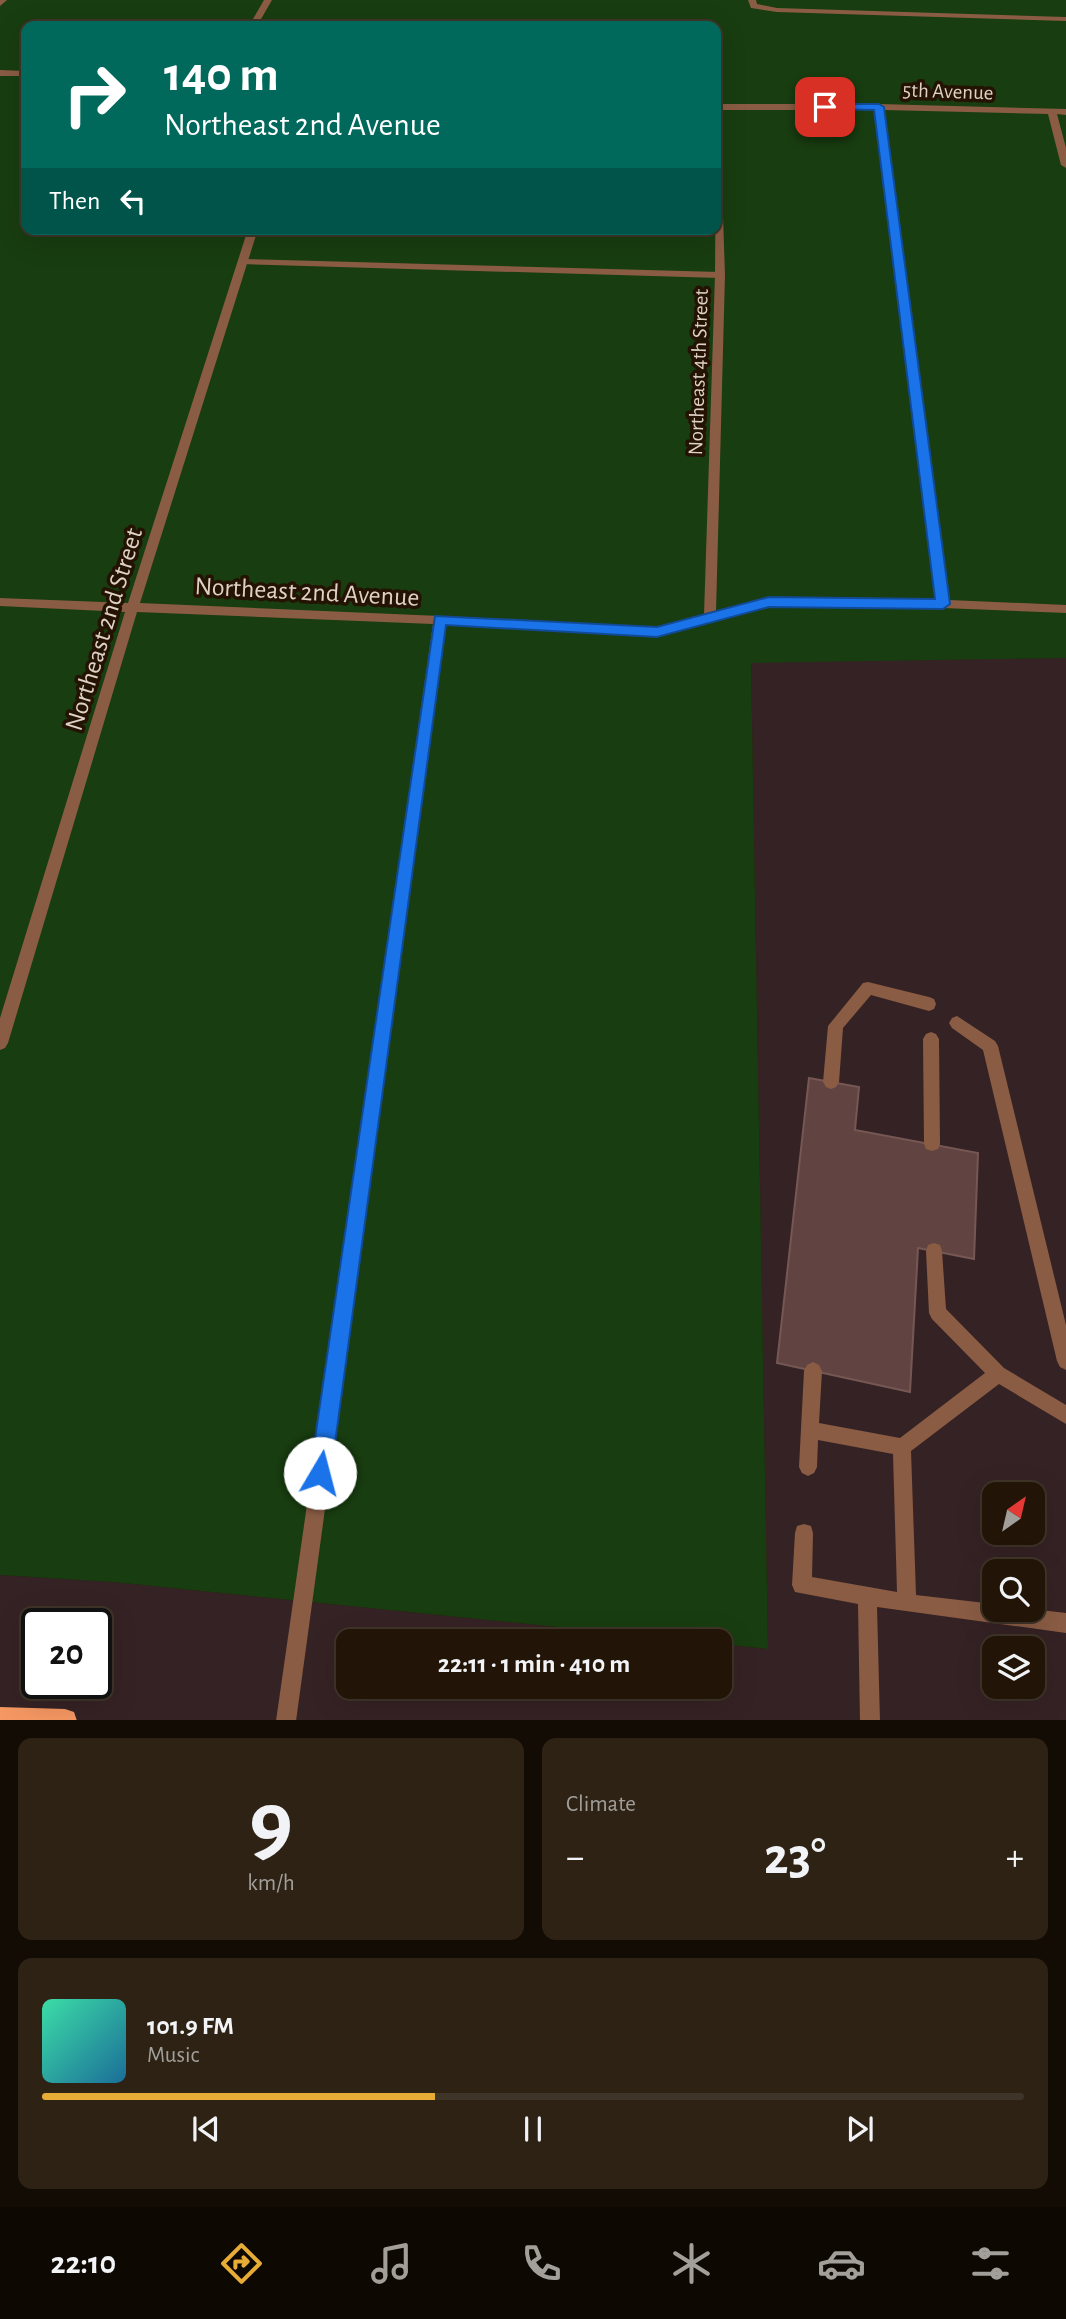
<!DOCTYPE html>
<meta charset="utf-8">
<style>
:root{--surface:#221507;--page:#2e2215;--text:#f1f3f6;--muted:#a29f9b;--line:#3f3428;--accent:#e6ac36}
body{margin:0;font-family:"Alegreya Sans",sans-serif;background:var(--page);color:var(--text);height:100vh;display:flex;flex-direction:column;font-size:26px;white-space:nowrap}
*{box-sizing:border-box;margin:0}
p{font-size:23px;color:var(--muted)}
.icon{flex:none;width:38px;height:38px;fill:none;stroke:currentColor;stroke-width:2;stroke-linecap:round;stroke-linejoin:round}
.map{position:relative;height:1720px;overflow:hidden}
.details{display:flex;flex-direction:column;gap:18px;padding:18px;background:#130c04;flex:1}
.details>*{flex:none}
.banner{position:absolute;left:21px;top:21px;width:700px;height:214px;border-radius:14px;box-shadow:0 7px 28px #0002,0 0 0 2px var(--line);background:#00695c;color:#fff;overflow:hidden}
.needle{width:46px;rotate:34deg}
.buttons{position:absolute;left:982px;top:1482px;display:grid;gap:14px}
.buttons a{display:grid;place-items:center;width:63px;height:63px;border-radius:14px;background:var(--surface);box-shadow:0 7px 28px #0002,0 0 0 2px var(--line);font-size:35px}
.speed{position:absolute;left:21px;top:1608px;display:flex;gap:14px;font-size:35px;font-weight:700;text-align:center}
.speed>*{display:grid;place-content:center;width:91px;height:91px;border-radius:50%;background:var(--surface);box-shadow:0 7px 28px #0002,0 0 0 2px var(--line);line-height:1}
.speed .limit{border:4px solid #111;border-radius:10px;background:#fff;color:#111}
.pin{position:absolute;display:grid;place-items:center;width:60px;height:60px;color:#fff;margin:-30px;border-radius:14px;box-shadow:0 4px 10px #0006}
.me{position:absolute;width:77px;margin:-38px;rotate:8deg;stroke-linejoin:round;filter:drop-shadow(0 0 5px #0008)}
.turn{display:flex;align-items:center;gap:24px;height:147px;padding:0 28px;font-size:32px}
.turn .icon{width:91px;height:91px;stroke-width:2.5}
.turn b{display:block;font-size:49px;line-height:60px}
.then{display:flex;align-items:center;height:66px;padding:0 28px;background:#0003;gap:14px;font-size:26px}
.big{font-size:52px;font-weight:700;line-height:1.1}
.details .tile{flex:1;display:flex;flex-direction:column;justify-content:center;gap:10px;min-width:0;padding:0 24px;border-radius:14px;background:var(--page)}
.details .dial{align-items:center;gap:0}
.dial b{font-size:91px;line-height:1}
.song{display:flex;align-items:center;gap:21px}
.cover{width:84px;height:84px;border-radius:10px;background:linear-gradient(135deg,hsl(160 70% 55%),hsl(200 70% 35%))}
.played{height:7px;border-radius:4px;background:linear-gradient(90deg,var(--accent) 40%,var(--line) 40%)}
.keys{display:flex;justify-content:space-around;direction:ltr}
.heat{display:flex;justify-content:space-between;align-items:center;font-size:38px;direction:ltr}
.details .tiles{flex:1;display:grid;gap:18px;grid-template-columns:1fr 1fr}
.tile:last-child{grid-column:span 2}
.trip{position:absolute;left:336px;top:1629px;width:396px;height:70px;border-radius:14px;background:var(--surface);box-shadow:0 7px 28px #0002,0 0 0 2px var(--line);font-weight:700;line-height:70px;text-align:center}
.menu{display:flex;height:112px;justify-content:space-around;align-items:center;background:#0e0803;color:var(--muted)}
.menu .icon{width:49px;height:49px}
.menu .active{color:var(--accent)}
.menu b{font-size:32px;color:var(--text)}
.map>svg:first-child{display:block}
.commercial{fill:#352224;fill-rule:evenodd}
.green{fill:#183d10;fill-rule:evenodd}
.building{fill:#614441;stroke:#765754;stroke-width:2}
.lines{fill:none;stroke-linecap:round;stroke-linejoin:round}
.lane{fill:#8a5c44;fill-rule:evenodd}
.street{fill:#8a5c44;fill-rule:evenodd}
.primary{fill:#f59762;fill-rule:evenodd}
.route{fill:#1a73e8;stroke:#114b97;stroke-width:2}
.labels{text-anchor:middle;stroke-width:7;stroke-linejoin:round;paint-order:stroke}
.far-street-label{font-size:21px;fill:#ded2c6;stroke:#241302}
.street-label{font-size:26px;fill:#ded2c6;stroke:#241302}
</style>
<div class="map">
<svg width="1066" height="1721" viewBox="0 0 1066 1721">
<rect width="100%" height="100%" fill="#2e1c09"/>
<path class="commercial" d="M1066 658V1720H0V1575L113 1582 696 1641 348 1642V1687H719V1644L768 1649 751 662ZM994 1494H1032V1533H994ZM994 1572H1032V1610H994ZM37 1624H96V1684H37ZM994 1648H1032V1687H994Z"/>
<path class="green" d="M0 0H1066V658L751 663 768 1649 719 1644V1642L696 1641 113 1582 0 1575ZM26 26H716V229H26Z"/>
<path class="building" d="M809 1078 859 1087 855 1130 978 1153 974 1259 918 1248 910 1392 777 1363Z"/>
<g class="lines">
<path class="lane" d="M264 0H272L257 26H249Z
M748 0H756L757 4 777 8 1066 17V21L777 12 751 8Z
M0 70 26 71V76H0Z
M716 104H879L1066 109V115L1057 114 1066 148V168L1061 165 1048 114 884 110 949 600 1066 605V613L943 608 769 606 657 637 446 625 296 1721H276L433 624 137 612 8 1043 5 1048 0 1050V1018L125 612 0 606V598L128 603 248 229H258L140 603 440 616 657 627 704 615 715 275 716 125 720 128 725 275 716 612 769 598 936 600 875 110H716Z
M868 982 929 997 934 999 936 1004 934 1009 929 1011 871 995 843 1028 839 1082 836 1087 831 1089 826 1087 823 1082 828 1026 863 983Z
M957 1016 995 1041 998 1046 1066 1325V1370L1060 1367 1057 1361 983 1050 952 1028 949 1023 952 1018Z
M931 1032 936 1034 939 1039 940 1144 938 1149 932 1151 926 1149 924 1144 923 1039 926 1034Z
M934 1243 940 1245 942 1251 946 1309 1004 1368 1066 1405V1424L999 1384 911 1451 916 1595 994 1604V1610L1032 1609 1066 1613V1633L877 1607 880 1721H860L858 1604 795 1592 792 1585 795 1533 797 1526 804 1524 811 1526 813 1533 812 1577 897 1592 893 1454 818 1440 817 1467 814 1473 808 1476 802 1473 799 1467 804 1371 807 1365 813 1362 819 1365 822 1371 819 1423 900 1438 985 1373 932 1319 929 1313 926 1251 928 1245Z"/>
<path class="street" d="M0 0H7L0 6Z
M243 259 720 272 725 275 720 278 240 264 238 262Z"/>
<path class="primary" d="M0 1707 65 1709 74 1712 77 1721H0Z"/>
</g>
<path class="route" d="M825 104H879L884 107 950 604 943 609 769 607 657 637 446 625 331 1473 328 1480 320 1483 313 1480 310 1473 435 616 657 627 769 597 935 599 874 110 821 109V105Z"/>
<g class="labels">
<g class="far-street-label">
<text transform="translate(948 91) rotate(2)" y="7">5th Avenue</text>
<text transform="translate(698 372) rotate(-88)" y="7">Northeast 4th Street</text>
</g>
<g class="street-label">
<text transform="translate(307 591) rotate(3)" y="9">Northeast 2nd Avenue</text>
<text transform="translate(103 629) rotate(-73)" y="9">Northeast 2nd Street</text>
</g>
</g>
</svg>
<div class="buttons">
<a><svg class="needle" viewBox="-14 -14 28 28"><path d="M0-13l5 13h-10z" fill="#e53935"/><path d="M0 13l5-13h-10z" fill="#a29f9b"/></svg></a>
<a><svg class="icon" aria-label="search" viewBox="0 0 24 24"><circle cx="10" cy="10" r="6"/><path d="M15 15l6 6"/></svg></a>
<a><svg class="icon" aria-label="layers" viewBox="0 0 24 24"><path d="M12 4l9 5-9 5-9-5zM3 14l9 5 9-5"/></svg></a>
</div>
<div class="speed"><div class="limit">20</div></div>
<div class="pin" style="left:825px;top:107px;background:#d93025"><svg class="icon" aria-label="arrive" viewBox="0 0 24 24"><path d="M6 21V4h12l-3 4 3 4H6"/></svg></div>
<svg class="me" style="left:320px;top:1473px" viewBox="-20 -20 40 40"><circle r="19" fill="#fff"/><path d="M0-13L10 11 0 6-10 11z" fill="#1a73e8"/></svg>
<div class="trip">22:11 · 1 min · 410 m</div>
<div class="banner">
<div class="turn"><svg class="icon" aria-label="right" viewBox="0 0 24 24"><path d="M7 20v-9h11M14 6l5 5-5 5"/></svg><div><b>140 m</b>Northeast 2nd Avenue</div></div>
<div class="then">Then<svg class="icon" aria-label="left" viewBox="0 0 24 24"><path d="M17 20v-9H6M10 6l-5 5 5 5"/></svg></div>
</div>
</div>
<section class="details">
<div class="tiles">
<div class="tile dial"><b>9</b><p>km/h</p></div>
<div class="tile"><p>Climate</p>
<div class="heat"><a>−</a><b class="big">23°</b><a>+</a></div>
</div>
<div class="tile">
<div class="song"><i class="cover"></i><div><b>101.9 FM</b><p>Music</p></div></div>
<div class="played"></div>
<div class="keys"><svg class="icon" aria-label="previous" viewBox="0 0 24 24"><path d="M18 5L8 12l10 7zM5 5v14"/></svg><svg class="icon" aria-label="pause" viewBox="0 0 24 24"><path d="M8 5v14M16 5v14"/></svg><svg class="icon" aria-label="next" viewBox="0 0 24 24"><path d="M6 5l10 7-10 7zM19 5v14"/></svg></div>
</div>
</div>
</section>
<nav class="menu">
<b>22:10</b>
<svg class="icon active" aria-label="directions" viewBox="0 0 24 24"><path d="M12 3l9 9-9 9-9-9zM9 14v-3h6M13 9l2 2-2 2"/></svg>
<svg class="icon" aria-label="music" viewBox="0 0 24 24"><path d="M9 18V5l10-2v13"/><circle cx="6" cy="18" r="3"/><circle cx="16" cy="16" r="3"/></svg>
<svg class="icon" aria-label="phone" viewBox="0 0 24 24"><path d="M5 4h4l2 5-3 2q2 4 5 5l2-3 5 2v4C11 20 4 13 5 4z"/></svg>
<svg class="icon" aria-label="climate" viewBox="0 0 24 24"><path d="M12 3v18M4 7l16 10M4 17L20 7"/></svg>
<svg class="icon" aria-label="car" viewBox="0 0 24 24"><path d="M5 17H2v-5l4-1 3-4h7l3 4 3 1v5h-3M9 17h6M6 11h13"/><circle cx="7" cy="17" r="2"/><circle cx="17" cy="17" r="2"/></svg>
<svg class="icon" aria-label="filters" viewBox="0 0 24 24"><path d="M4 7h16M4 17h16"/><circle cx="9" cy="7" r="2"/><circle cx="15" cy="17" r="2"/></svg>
</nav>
